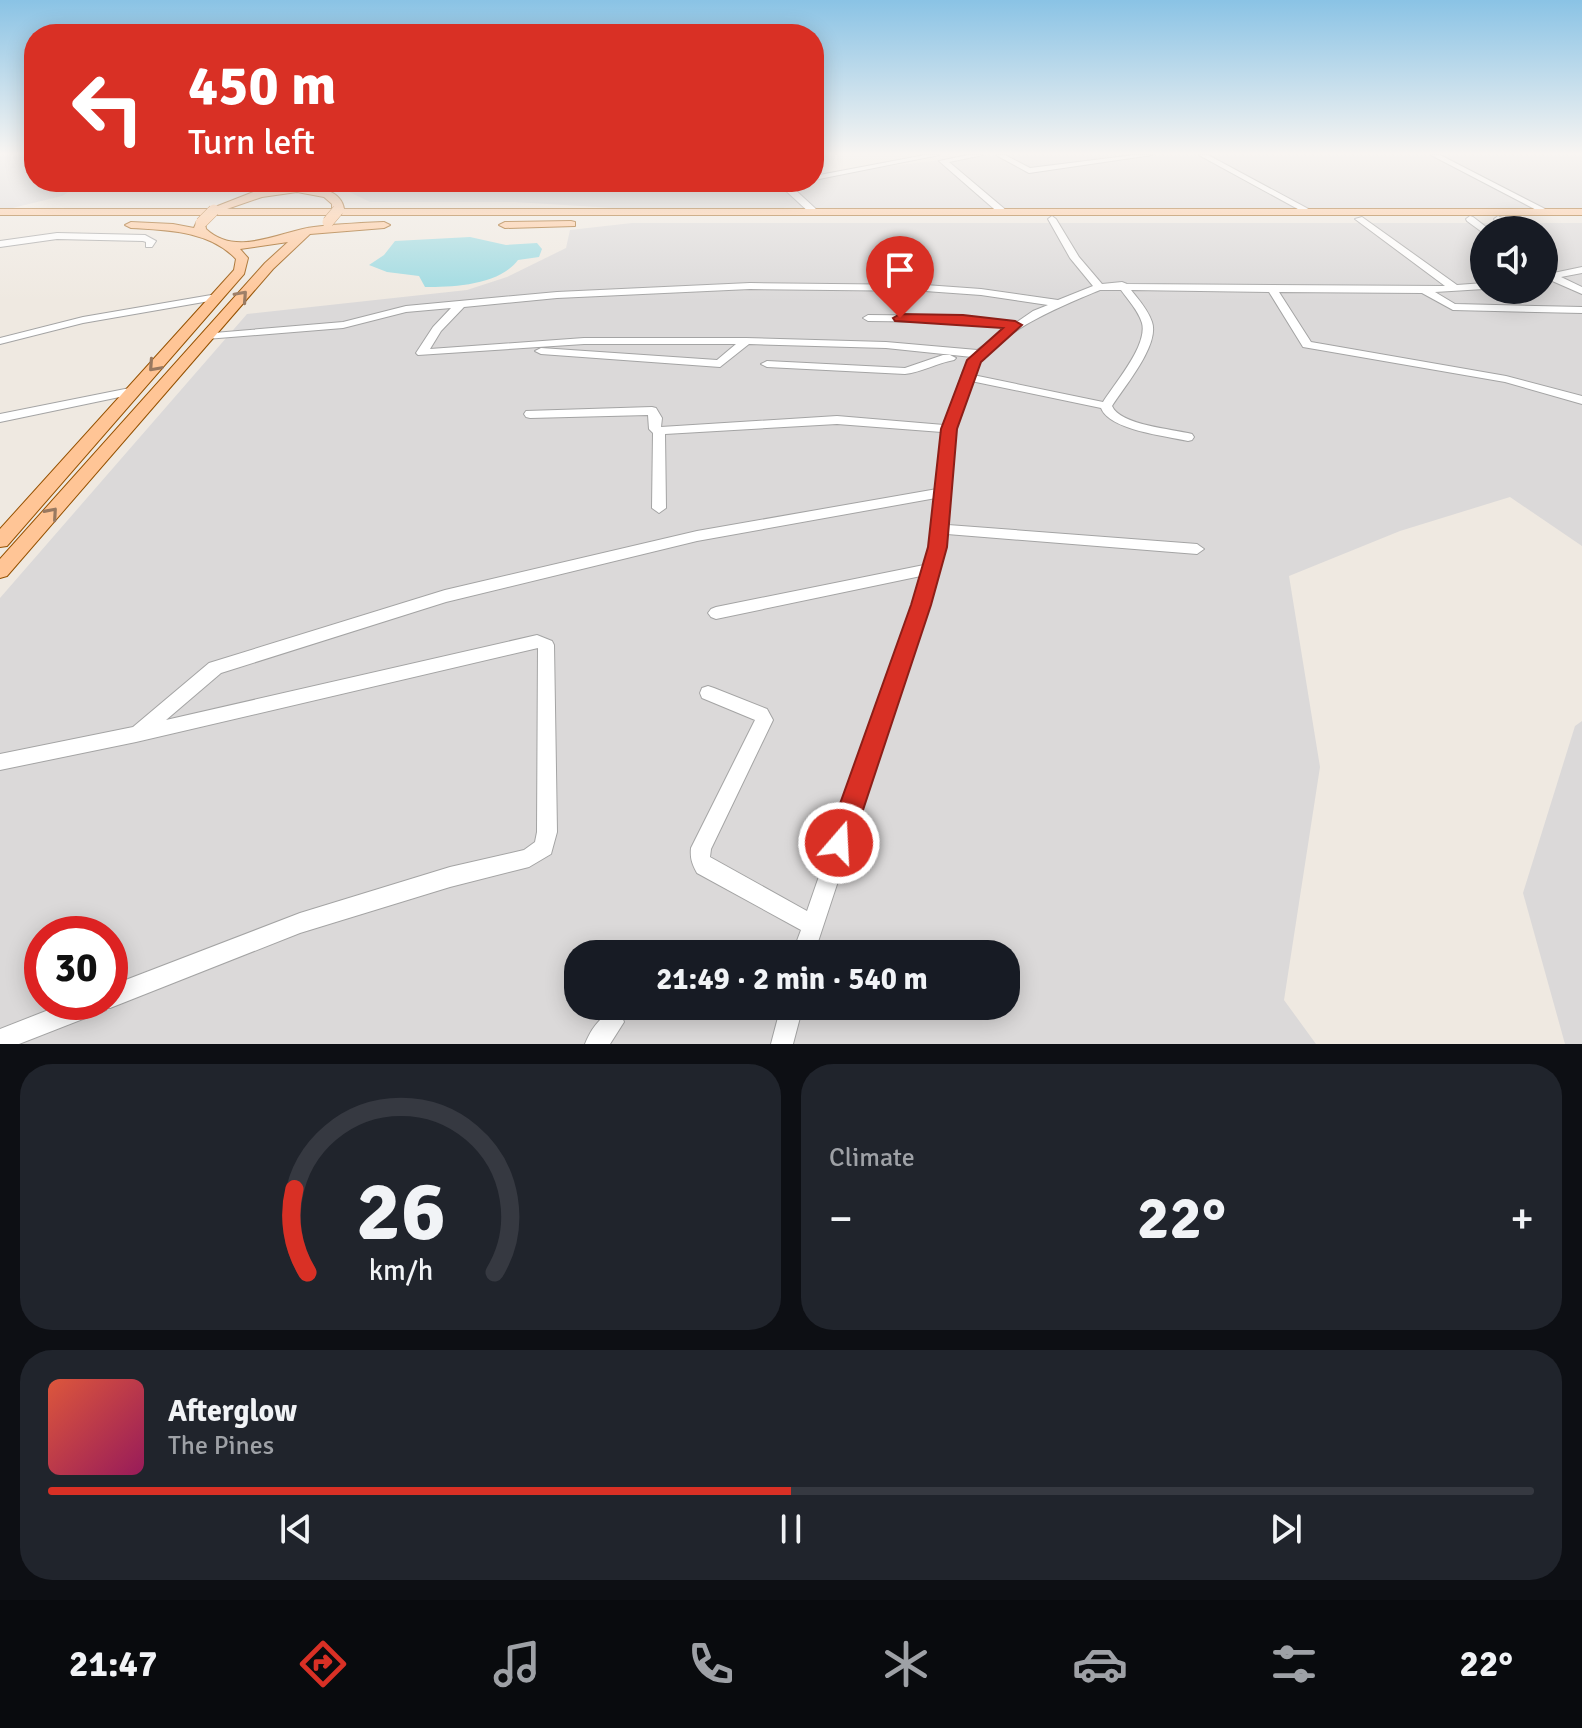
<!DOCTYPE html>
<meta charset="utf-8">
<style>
:root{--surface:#171b24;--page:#20242c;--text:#f1f3f6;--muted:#9ea1a6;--line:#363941;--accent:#d93025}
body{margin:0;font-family:Signika,sans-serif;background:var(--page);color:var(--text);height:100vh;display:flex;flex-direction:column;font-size:30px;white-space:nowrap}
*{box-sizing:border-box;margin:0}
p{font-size:26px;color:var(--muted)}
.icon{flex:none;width:44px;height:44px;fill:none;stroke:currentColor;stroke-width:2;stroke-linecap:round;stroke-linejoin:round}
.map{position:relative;height:1044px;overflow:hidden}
.side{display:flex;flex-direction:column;gap:20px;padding:20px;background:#0d0f14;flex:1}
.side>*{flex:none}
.top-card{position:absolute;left:24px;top:24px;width:800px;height:168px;border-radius:32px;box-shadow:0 4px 20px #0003;background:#d93025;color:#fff;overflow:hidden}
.buttons{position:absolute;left:1470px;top:216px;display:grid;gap:16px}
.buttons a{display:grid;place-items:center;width:88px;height:88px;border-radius:50%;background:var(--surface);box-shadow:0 4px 20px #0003;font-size:40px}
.speed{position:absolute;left:24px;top:916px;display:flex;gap:16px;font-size:40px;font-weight:700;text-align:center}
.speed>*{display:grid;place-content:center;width:104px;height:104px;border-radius:50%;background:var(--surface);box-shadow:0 4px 20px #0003;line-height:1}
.speed .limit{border:12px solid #d22;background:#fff;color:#111}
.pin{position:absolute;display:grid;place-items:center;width:68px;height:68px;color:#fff;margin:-82px -34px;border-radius:50% 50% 50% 0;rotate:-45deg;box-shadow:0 0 8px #0007}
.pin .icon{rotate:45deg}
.me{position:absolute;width:88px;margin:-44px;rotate:19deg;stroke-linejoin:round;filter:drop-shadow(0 0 6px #0008)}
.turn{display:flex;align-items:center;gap:28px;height:168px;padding:0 32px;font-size:36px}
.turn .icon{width:104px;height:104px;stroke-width:2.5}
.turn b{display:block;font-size:56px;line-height:68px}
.big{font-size:60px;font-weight:700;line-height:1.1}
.side .card{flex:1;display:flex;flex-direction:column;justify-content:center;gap:12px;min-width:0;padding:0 28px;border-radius:32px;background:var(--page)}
.side .dial{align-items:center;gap:0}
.dial svg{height:208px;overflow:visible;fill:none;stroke:var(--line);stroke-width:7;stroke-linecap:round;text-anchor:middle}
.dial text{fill:var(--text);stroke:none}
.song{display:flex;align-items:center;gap:24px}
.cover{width:96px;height:96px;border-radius:12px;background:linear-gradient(135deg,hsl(10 70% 55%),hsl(330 70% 35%))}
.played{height:8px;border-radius:4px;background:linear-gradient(90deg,var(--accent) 50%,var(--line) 50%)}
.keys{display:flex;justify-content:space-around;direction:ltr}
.heat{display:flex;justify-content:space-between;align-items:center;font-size:44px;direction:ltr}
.side .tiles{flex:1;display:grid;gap:20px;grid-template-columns:1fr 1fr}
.card:last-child{grid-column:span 2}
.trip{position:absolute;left:564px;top:940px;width:456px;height:80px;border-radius:32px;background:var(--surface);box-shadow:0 4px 20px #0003;font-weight:700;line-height:80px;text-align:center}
.menu{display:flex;height:128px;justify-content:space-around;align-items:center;background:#090b0e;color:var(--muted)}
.menu .icon{width:56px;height:56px}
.menu .active{color:var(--accent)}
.menu b{font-size:36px;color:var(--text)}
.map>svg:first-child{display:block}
.residential{fill:#dbd9d9;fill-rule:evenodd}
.water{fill:#9ddae1}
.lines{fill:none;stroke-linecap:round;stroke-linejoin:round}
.minor-casing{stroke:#a4a4a4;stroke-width:2}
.major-casing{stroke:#955100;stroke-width:2}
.minor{fill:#fff;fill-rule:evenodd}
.major{fill:#ffc596;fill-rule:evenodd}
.major-bridge-casing{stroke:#955100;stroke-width:12;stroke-linecap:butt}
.major-bridge{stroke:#ffc596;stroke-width:11}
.oneway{stroke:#997960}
.route{fill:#d93025;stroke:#8d1f18;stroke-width:2}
</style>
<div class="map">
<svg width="1582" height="1044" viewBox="0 0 1582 1044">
<rect width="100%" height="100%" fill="#efe9e1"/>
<path class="residential" d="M0 155H34V182H85L62 196 0 211Z
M983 155H1582V209H629L515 202H370L337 186 304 182H814V175Z
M632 223H1582V546L1510 497 1400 531 1289 576 1320 767 1284 1000 1316 1044H0V598L247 314 467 290 507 277 566 248 570 230ZM1484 230H1544V290H1484ZM42 934H110V1002H42ZM578 954H1006V1006H578Z
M1582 721V1044H1565L1523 893 1575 726Z"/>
<path class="water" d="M470 237 506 245 537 243 542 249 539 257 518 260C499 285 454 287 425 287L419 276 387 272 369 265 384 255 395 241Z"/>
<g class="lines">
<g class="minor-casing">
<path id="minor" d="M925 155H939L814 180V176Z
M968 155H983L949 162 1007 211V215H1001L939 161Z
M996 155H1005L1030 168 1134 155H1152L1029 173Z
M1199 155H1208L1314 212 1307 214Z
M1431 155H1440L1551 212 1544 214Z
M787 182H795L792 187 817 210V214H811L784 189 783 187Z
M1052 216 1056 219 1079 257 1102 284 1122 282 1127 284 1445 286 1355 219 1362 217 1457 285 1484 283V289L1435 292 1455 304 1582 307V313L1453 310 1422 293 1279 292 1311 342 1506 376 1582 396V404L1505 382 1303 347 1269 292 1131 290C1139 300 1148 310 1152 322 1160 345 1124 387 1112 406 1120 425 1172 429 1192 434L1194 437 1192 440 1188 441C1166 436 1109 430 1101 408L971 381 953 435 948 525 1197 544 1204 549 1197 554 947 534 929 605 814 954H792L801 930 697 873C692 864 690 858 691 848L755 720 702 698 700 693 702 688 708 686 714 688 767 709 773 720 711 849 710 857 807 911 913 605 921 576 716 619 711 617 708 613 711 609 716 607 924 565 934 529 936 498 697 541 446 602 221 673 166 720 537 635 552 641 554 645 557 832 551 854 529 867 450 887 300 933 110 1008 107 1007 106 1010 19 1044H0V1029L69 1002H110V986L300 913 450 867 524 850 535 842 537 832 538 648 136 742 0 770V754L133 727 209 663 445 590 697 531 937 489 942 432 837 424 665 434 666 508 659 513 652 508 653 433 649 429 648 415 530 418 526 417 524 414 526 411 652 407 656 408 662 418 661 427 837 416 944 425 963 371 972 357 886 348 749 344 720 367 541 354 535 351 541 348 717 360 736 344H584L418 355 416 353 433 327 451 308 406 312 343 328 206 339 202 338V334L343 322 406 306 557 292 750 283 925 285 981 289 1058 300 1093 286 1070 258 1048 219ZM750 289 925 291 981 295 1048 305 1033 311 1017 322 963 316 868 315 863 318 868 321 963 322 1009 328 977 350 886 342 746 338H584L430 349 441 331 464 307 557 298ZM1100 290H1121C1128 300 1138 310 1142 323 1148 345 1115 383 1103 402L973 375C990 334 1062 306 1100 290Z
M1470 216 1473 217 1490 230 1482 232 1467 221 1466 219Z
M1498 216 1520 228 1522 230H1511L1495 221 1494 219Z
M57 233 145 235 156 241 152 247H146V242L143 241 57 239 0 247V241Z
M1582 267V273L1561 277 1582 287V294L1550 280 1544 281V275Z
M217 294 221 295V299L83 323 0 344V338L83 317Z
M943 355H950L956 358 954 360C937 363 922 372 905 374L767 367 761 364 767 361 905 368Z
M130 388 136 392 134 394 0 422V414Z
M781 1006H803L793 1044H771Z
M613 1011 621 1014 624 1022 610 1044H585C590 1031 600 1016 613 1011Z"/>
</g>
<g class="major-casing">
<path id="major" d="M297 185C314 187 341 188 344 209H1582V215H0V209H210L256 191ZM297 192 324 197 332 204V209H227L262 197Z
M201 220 205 221 206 229C237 258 280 231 314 227 337 224 361 223 384 222L390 225 384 228 310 234 273 269 7 576 0 578V559L265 263 288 242 240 249 248 258 244 274 7 546 0 547V529L234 270 236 259C210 231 167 230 131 228L125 225 131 222 173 224 194 228 197 221Z
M571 221 575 222V226L505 228 499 225 505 222Z"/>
</g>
<use href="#minor" class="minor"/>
<use href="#major" class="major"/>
<g class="major-bridge-casing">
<path id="major-bridge" d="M328 222 338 210
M201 223 214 210"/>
</g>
<use href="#major-bridge" class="major-bridge"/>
</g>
<defs><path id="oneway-chevron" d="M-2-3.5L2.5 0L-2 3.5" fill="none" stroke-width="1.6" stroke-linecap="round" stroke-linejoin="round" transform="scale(2)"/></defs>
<g class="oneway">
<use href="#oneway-chevron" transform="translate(242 296) rotate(-48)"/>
<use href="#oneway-chevron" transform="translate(154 366) rotate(132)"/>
<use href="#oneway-chevron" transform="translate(52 513) rotate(-49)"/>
</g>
<linearGradient id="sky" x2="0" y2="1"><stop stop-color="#8ac3e5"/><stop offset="0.51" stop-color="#f8f5f2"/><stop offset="1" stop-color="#f8f5f2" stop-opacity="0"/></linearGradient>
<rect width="1582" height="301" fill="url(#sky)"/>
<path class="route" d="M900 314 963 315 1015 321 1022 325 981 362 957 429 947 547 931 605 852 843 848 851 839 855 830 851 826 843 911 605 928 547 941 429 967 360 1003 328 895 321 893 318Z"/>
</svg>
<div class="buttons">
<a><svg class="icon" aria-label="sound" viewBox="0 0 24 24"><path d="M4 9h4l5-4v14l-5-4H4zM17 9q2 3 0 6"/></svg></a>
</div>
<div class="speed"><div class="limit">30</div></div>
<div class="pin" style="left:900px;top:318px;background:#d93025"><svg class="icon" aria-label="arrive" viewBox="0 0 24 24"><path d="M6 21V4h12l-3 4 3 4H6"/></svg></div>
<svg class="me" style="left:839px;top:843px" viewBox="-20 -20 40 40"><circle r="17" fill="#d93025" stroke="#fff" stroke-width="3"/><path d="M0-11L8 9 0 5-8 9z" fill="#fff"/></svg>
<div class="trip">21:49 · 2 min · 540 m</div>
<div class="top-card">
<div class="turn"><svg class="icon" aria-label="left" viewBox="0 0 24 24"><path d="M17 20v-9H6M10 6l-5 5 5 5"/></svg><div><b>450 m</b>Turn left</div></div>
</div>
</div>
<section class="side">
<div class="tiles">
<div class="card dial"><svg viewBox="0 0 100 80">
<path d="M14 69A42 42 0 1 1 86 69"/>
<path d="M14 69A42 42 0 0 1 9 37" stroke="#d93025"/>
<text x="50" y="56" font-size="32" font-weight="700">26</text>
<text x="50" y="72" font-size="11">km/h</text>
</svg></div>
<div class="card"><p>Climate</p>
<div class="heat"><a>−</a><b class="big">22°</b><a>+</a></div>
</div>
<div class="card">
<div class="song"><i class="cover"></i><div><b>Afterglow</b><p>The Pines</p></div></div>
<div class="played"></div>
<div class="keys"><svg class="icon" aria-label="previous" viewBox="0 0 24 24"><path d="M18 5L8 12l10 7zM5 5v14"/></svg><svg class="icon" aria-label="pause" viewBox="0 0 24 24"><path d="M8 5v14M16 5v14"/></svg><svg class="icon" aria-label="next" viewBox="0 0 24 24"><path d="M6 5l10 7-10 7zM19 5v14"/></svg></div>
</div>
</div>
</section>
<nav class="menu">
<b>21:47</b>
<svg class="icon active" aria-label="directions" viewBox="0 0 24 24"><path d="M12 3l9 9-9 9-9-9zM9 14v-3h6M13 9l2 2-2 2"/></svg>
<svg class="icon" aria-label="music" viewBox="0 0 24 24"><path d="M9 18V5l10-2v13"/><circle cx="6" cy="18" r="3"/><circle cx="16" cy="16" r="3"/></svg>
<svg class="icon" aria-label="phone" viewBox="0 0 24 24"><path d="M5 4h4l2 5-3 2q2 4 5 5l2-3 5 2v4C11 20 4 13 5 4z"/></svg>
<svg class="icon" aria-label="climate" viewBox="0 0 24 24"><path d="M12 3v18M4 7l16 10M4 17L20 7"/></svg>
<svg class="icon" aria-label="car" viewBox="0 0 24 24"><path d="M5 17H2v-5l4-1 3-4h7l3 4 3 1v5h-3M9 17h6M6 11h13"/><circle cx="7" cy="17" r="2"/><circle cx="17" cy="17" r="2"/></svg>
<svg class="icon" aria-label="filters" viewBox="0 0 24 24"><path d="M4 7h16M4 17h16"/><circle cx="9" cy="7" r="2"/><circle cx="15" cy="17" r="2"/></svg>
<b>22°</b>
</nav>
